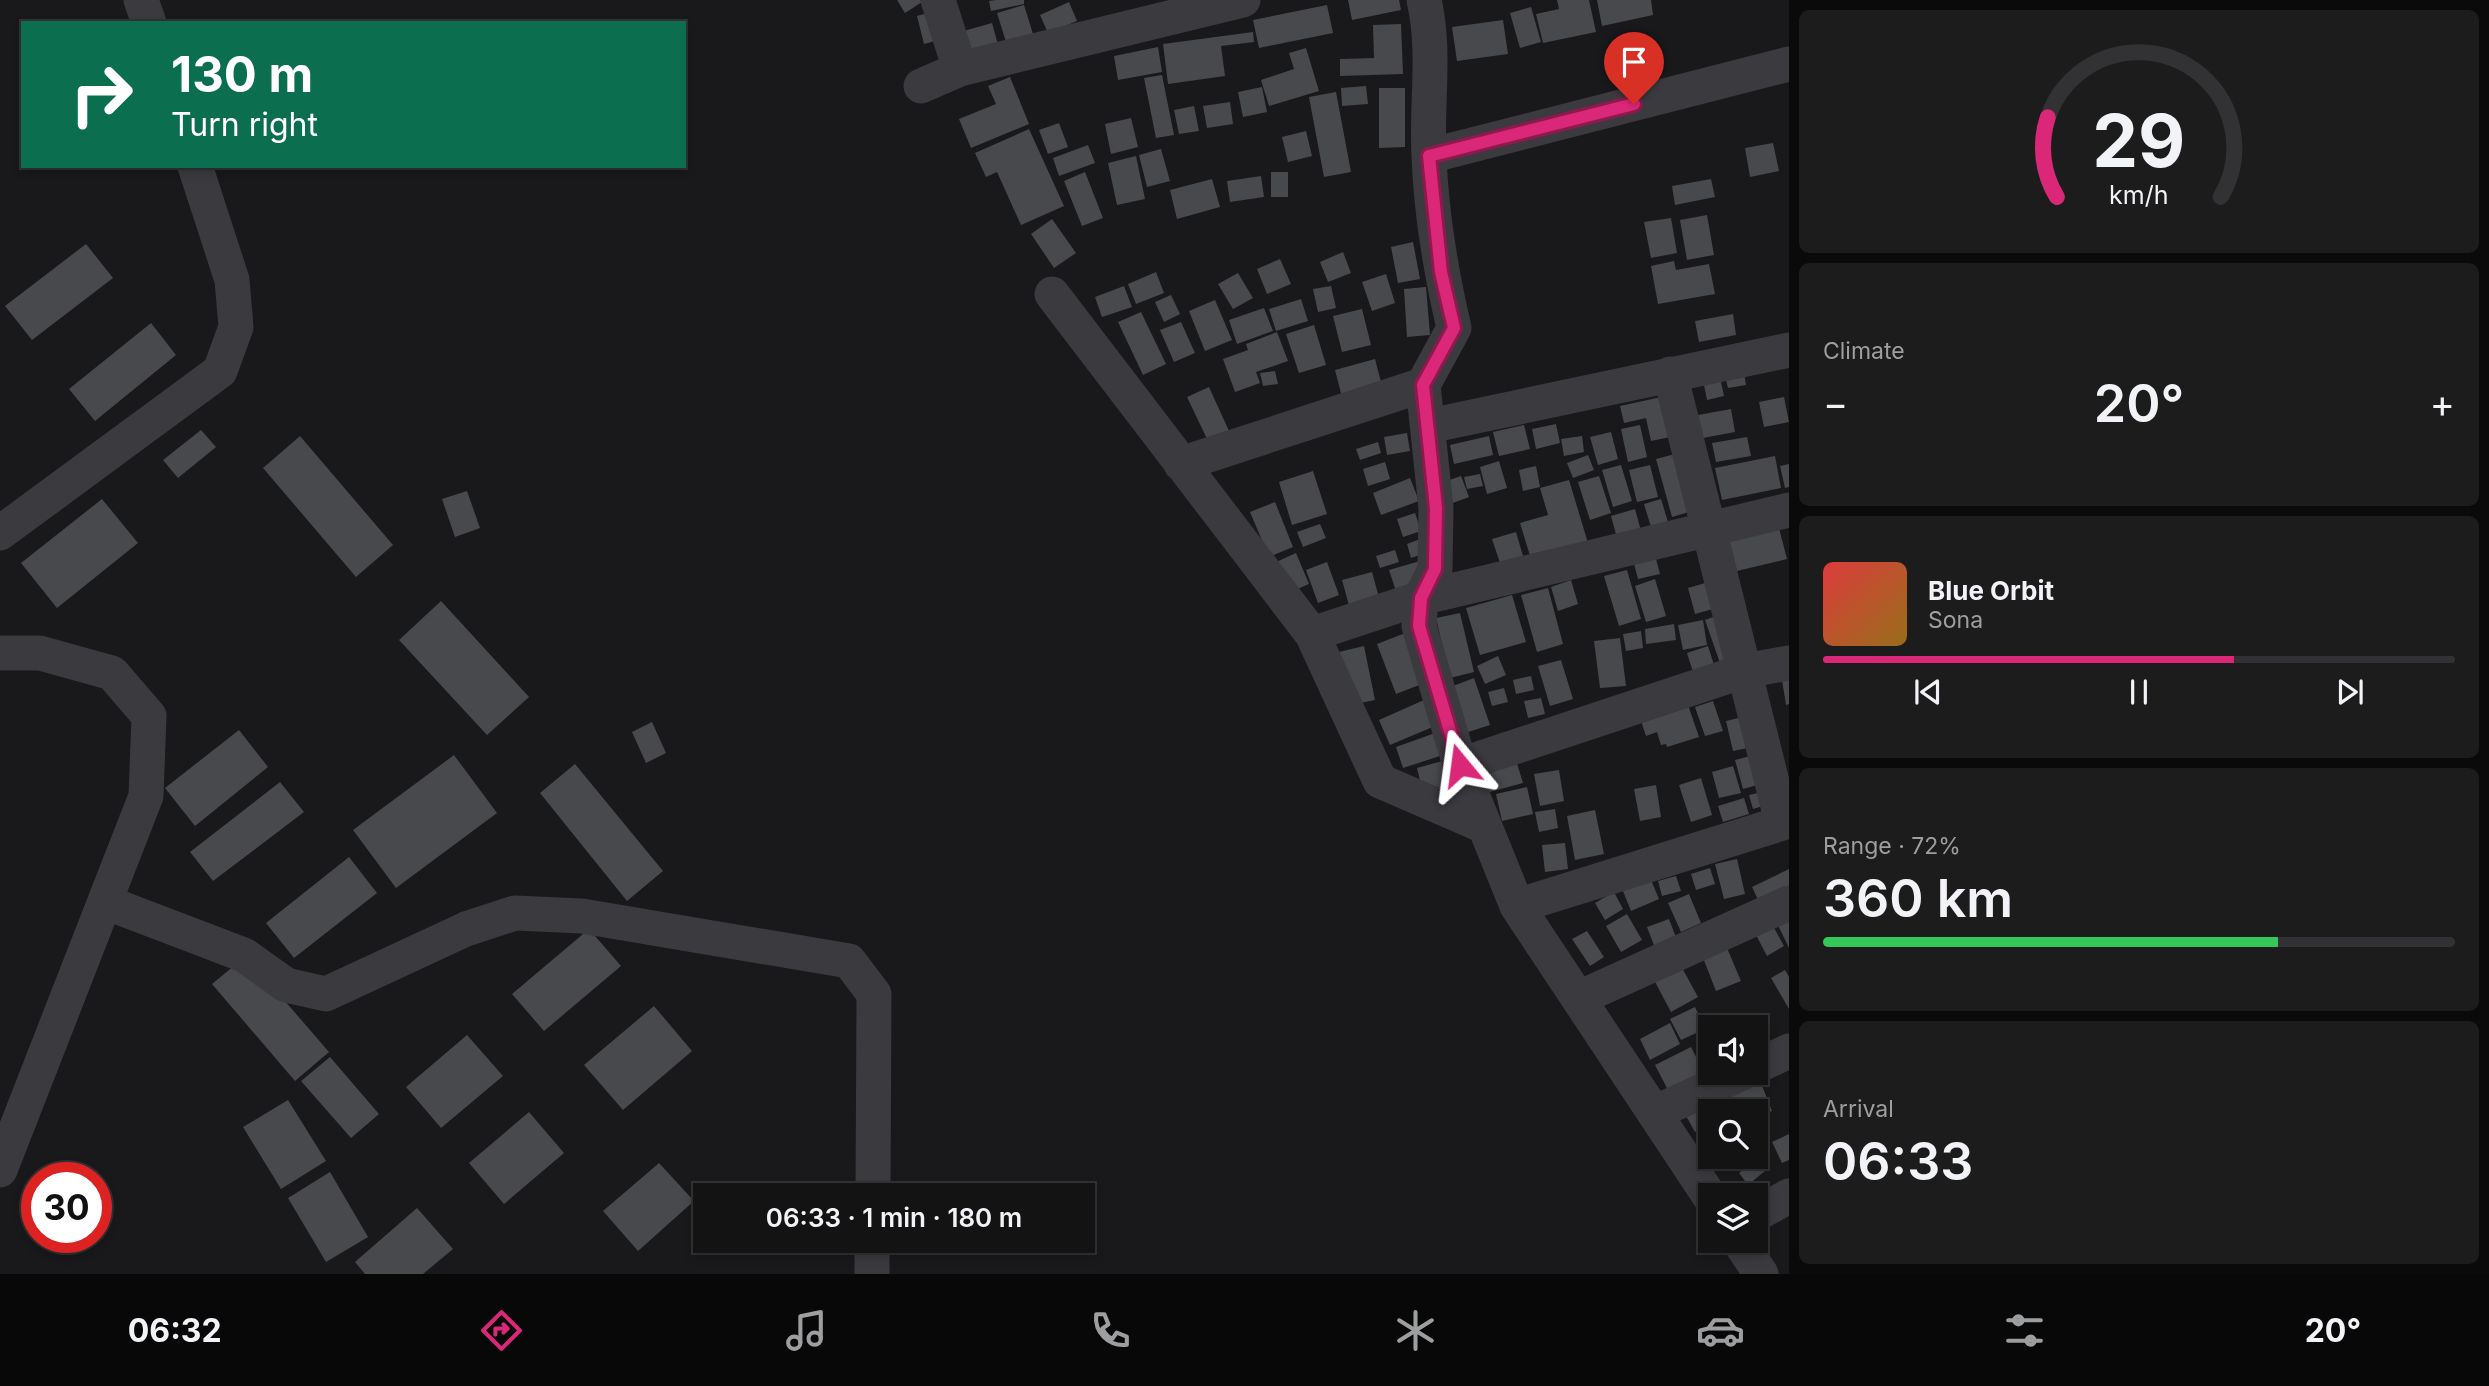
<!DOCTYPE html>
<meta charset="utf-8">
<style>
:root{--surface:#131314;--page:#1c1c1d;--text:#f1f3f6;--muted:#9d9ea0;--line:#323234;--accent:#db2777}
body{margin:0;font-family:Inter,sans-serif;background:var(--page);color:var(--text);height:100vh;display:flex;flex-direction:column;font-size:26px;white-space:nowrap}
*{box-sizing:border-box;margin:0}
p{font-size:23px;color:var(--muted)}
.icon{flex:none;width:38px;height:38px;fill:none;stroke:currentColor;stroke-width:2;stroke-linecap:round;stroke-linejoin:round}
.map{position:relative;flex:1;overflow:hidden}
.side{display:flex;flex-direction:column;gap:10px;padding:10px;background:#0a0a0b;width:700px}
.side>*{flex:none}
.guide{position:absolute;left:21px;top:21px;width:665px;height:147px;border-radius:0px;box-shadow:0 4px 10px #0003,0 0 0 2px var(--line);background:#0b6e4f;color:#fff;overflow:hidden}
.buttons{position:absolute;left:1698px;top:1015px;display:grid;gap:14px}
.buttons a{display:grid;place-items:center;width:70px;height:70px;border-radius:0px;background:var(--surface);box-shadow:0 4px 10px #0003,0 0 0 2px var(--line);font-size:35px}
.speed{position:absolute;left:21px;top:1162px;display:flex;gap:14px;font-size:35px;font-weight:700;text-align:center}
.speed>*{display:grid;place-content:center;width:91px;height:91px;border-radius:50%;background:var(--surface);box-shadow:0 4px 10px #0003,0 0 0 2px var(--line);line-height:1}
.speed .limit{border:10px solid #d22;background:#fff;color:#111}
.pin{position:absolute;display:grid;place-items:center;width:60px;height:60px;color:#fff;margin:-72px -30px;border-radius:50% 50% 50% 0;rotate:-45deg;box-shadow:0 0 7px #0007}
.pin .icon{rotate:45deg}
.me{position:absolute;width:77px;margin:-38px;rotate:344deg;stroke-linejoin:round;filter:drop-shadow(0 0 5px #0008)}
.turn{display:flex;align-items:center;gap:24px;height:147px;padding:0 35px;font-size:32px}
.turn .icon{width:91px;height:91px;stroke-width:2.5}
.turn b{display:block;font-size:49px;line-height:60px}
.big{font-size:52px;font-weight:600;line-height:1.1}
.side .widget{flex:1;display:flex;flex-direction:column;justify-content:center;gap:10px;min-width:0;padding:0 24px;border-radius:10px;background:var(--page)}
.side .dial{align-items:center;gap:0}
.dial svg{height:182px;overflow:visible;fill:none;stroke:var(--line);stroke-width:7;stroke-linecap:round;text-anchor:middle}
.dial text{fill:var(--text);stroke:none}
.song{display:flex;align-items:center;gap:21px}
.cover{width:84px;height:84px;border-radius:10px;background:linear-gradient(135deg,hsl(0 70% 55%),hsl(40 70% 35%))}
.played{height:7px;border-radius:4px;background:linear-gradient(90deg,var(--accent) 65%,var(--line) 65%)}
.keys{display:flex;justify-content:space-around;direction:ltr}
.heat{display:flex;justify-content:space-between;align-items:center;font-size:38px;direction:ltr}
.charge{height:10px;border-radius:5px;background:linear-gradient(90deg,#34c759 72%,var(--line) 0)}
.trip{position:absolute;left:693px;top:1183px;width:402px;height:70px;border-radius:0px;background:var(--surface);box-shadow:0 4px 10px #0003,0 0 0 2px var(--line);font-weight:600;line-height:70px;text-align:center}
.menu{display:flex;height:112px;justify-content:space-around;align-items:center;background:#080808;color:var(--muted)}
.menu .icon{width:49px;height:49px}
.menu .on{color:var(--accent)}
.menu b{font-size:32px;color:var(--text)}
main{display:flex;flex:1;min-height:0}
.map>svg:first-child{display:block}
.building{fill:#48494d}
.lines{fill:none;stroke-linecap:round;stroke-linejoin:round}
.minor{stroke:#3a3a3f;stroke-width:35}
.route-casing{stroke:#8e194d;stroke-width:18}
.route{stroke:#db2777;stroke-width:12}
</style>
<main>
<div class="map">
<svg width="1789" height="1274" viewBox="0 0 1789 1274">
<rect width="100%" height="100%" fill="#19191b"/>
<path class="building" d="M897 0H920L922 2 905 13Z
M996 0H1024V4L991 11 989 1Z
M1348 0H1399L1401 10 1352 20Z
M1557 0H1589L1596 32 1543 43 1536 14 1559 9Z
M1597 0H1651L1653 15 1602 26Z
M1069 2 1077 21 1048 33 1040 15Z
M1024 5 1033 34 1006 42 997 13Z
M1327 5 1333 33 1259 48 1253 20Z
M1531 7 1541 42 1520 48 1510 13Z
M931 12 939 40 924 44 917 16Z
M1503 20 1508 54 1457 61 1452 27Z
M992 23 999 48 968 57 960 32Z
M1401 24 1403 74 1340 76V59L1374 58 1373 25Z
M1253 32 1254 42 1221 46 1225 76 1168 84 1163 44Z
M1158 47 1162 72 1118 80 1114 56Z
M1306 48 1319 91 1269 106 1261 80 1294 69 1289 53Z
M1162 75 1174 135 1156 138 1144 78Z
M1010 77 1029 124 971 148 959 119 996 104 988 86Z
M1366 86 1368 104 1342 106 1341 88Z
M1262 87 1267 112 1243 117 1238 92Z
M1379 88H1405V147L1379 148Z
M1336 92 1351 172 1324 177 1309 97Z
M1230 102 1233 124 1207 128 1203 106Z
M1194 106 1199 131 1179 134 1174 110Z
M1131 118 1138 147 1111 154 1105 124Z
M1059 123 1068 147 1048 154 1039 130Z
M1029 129 1064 206 1021 225 997 172 986 177 975 153Z
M1306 131 1312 156 1288 162 1282 137Z
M1773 143 1779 171 1750 177 1745 148Z
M1088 145 1095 163 1059 176 1053 158Z
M1161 149 1170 181 1147 187 1139 155Z
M1136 156 1145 199 1117 205 1108 163Z
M1085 172 1103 218 1082 226 1064 181Z
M1271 172H1288V197H1271Z
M1261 176 1264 197 1230 202 1227 181Z
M1212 179 1220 207 1177 219 1170 190Z
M1711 179 1715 197 1675 205 1672 186Z
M1707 215 1714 255 1687 260 1680 220Z
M1671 218 1677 253 1651 258 1644 222Z
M1052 219 1076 253 1054 268 1031 234Z
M1413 242 1420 279 1398 283 1391 247Z
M86 244 113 278 32 340 5 306Z
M1343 252 1351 273 1328 282 1320 262Z
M1280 259 1291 284 1267 294 1257 269Z
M1674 261 1676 270 1709 264 1715 294 1658 304 1651 266Z
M1156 272 1164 293 1136 304 1128 284Z
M1238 273 1253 298 1233 309 1218 284Z
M1386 274 1395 303 1372 311 1362 282Z
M1124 286 1132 307 1102 317 1095 297Z
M1331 286 1336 308 1318 312 1313 289Z
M1426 287 1430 335 1407 337 1404 289Z
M1171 295 1180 314 1164 322 1155 302Z
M1301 299 1308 321 1276 331 1269 309Z
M1215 300 1232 340 1205 351 1189 311Z
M1264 308 1273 331 1237 344 1229 320Z
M1362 309 1371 345 1342 352 1333 316Z
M1141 312 1166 364 1143 375 1118 322Z
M1733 314 1736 335 1699 342 1695 321Z
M1181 322 1195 353 1174 362 1160 330Z
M151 323 176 355 95 421 69 389Z
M1314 325 1326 365 1299 373 1286 334Z
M1277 332 1288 361 1256 372 1260 383 1235 392 1223 359 1248 350 1246 344Z
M1375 359 1382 386 1342 397 1335 370Z
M1275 371 1278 384 1263 386 1260 373Z
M1744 372 1746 385 1728 388 1725 376Z
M1720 377 1724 396 1707 400 1703 380Z
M1209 387 1229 431 1208 441 1187 397Z
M1666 396 1675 436 1651 441 1646 418 1624 423 1620 406Z
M1784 397 1789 422 1764 427 1759 402Z
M1731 409 1735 432 1703 438 1698 415Z
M1556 424 1560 443 1536 449 1532 429Z
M1524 425 1530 449 1499 456 1493 432Z
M1640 425 1647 457 1628 462 1621 429Z
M201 430 216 447 178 478 163 460Z
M1611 432 1618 459 1598 465 1590 437Z
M1407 433 1410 451 1387 455 1384 437Z
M300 436 393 545 356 577 263 468Z
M1489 436 1493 455 1454 464 1450 445Z
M1582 436 1584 452 1564 456 1561 439Z
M1747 437 1751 456 1716 462 1712 443Z
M1378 442 1381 453 1360 460 1356 449Z
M1683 452 1699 509 1672 517 1656 459Z
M1588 455 1594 470 1573 478 1567 463Z
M1775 456 1781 488 1722 500 1715 468Z
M1499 461 1507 488 1487 494 1480 467Z
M1385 462 1390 479 1368 486 1363 469Z
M1789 464V487L1785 488 1780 466Z
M1621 465 1632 501 1613 507 1602 470Z
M1650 465 1658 497 1637 502 1629 470Z
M1536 466 1540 487 1523 491 1519 470Z
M1313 471 1327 514 1292 525 1279 482Z
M1480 474 1483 486 1467 489 1464 477Z
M1461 476 1469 497 1450 504 1441 483Z
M1599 476 1611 513 1590 520 1578 482Z
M1410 478 1419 501 1381 515 1373 493Z
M1569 480 1588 543 1531 559 1520 523 1548 515 1540 488Z
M467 491 480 528 455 537 442 499Z
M102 499 138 543 57 608 21 563Z
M1661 499 1668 522 1651 527 1644 504Z
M1275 502 1293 547 1269 557 1250 512Z
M1635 509 1641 531 1617 538 1611 516Z
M1415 513 1421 531 1403 537 1397 519Z
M1320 524 1326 538 1303 547 1297 532Z
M1779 528 1787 559 1737 571 1729 540Z
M1516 532 1523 556 1500 563 1492 539Z
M1423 538 1428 552 1411 558 1407 544Z
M1395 550 1399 562 1380 568 1376 556Z
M1296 553 1309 584 1272 600 1258 570Z
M1656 559 1660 574 1638 579 1634 564Z
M1420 561 1426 583 1396 591 1389 570Z
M1327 562 1339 595 1318 603 1306 570Z
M1627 570 1641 619 1619 626 1604 576Z
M1372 572 1380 601 1350 609 1342 580Z
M1655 579 1666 616 1646 622 1635 586Z
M1571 580 1578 604 1558 611 1551 587Z
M1712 581 1720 607 1695 614 1688 588Z
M1548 588 1563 644 1537 652 1521 595Z
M1512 595 1526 642 1480 655 1466 608Z
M441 601 529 697 487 735 399 640Z
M1460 613 1474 672 1450 678 1436 618Z
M1724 613 1738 656 1720 663 1705 620Z
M1703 620 1707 645 1683 650 1678 625Z
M1674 624 1676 640 1646 644 1645 629Z
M1641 631 1643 648 1626 651 1623 634Z
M1408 632 1427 682 1396 694 1377 644Z
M1620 638 1626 686 1600 688 1594 641Z
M1364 646 1375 700 1350 705 1339 652Z
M1708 646 1714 665 1693 672 1687 653Z
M1498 656 1506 675 1485 684 1477 666Z
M1561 660 1573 699 1550 706 1538 666Z
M1531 676 1534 690 1516 694 1513 680Z
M1474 678 1490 725 1468 732 1453 686Z
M1789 679V704L1786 705 1782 680Z
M1504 688 1508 702 1492 706 1488 692Z
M1541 698 1545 714 1528 718 1524 701Z
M1424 700 1435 726 1390 745 1379 720Z
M1713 701 1723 731 1705 736 1695 707Z
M1688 705 1699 737 1667 747 1666 744 1661 745 1657 732 1646 736 1641 721Z
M1751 715 1758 746 1733 751 1726 721Z
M652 722 666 753 646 763 632 732Z
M239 730 268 767 195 826 165 788Z
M1438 732 1446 754 1403 768 1396 747Z
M454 755 497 813 396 888 353 830Z
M1754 755 1761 784 1743 789 1735 760Z
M1515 757 1523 783 1486 793 1479 767Z
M1446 760 1454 790 1424 798 1417 768Z
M575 764 663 871 627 901 540 793Z
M1733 766 1741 793 1719 798 1712 772Z
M1559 770 1564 801 1540 806 1534 774Z
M1701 778 1712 815 1691 822 1679 785Z
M280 782 304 812 213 881 190 852Z
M1656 785 1661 817 1640 821 1634 789Z
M1527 787 1533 814 1502 821 1496 794Z
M1767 791 1770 804 1753 809 1749 795Z
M1744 798 1749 814 1723 822 1718 806Z
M1555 809 1558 828 1539 832 1535 812Z
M1595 810 1604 854 1575 860 1567 816Z
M1565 843 1568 869 1545 872 1542 845Z
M349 857 377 893 294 958 266 923Z
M1737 859 1745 894 1724 899 1715 864Z
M1710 868 1715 884 1696 890 1691 874Z
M1789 869V892L1761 906 1752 887Z
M1676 876 1681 891 1662 896 1658 881Z
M1651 880 1659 899 1631 911 1623 891Z
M1614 892 1623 909 1605 920 1595 903Z
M1689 894 1701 923 1681 932 1668 903Z
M1627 914 1642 940 1621 952 1606 926Z
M1789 915V948L1776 921Z
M1669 919 1677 940 1655 948 1647 927Z
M1773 926 1784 946 1767 956 1756 935Z
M589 929 621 966 544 1031 512 994Z
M1587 931 1604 957 1590 966 1572 939Z
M1727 948 1741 981 1716 991 1703 958Z
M246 956 329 1052 295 1081 212 984Z
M1681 966 1698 997 1671 1012 1654 980Z
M1785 970 1789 977V1009L1771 978Z
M654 1006 692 1051 623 1110 584 1065Z
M1695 1007 1705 1029 1681 1040 1670 1019Z
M1670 1023 1680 1044 1650 1060 1640 1039Z
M467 1035 503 1076 441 1128 406 1087Z
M1691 1047 1704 1073 1669 1092 1655 1065Z
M330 1057 379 1114 351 1138 301 1081Z
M1759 1078 1772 1111 1755 1118V1111H1735L1727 1090Z
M288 1100 326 1161 281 1189 243 1127Z
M1703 1105 1710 1117V1124L1695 1132 1685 1114Z
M529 1112 564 1153 504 1204 469 1163Z
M1789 1134V1160L1782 1163 1772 1142Z
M1756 1159 1765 1171 1748 1185 1739 1173Z
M659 1163 694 1201 638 1251 603 1211Z
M330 1172 368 1237 326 1262 288 1198Z
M417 1208 453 1249 423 1274H365L355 1262Z"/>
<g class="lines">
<path class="minor" d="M141 0 149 23
M938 0 960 69 1243 0
M1424 0C1436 52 1426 104 1429 156 1431 214 1441 272 1454 328L1423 385 1436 508 1435 569 1421 598 1419 626 1460 765 1517 906 1710 1197
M921 86 960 69
M1429 156 1789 64
M1052 294 1312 634 1380 781 1484 826
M1670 374 1782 822
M1429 426 1789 350
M1181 464 1423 385
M0 533 220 371 236 327 232 280 195 166
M1312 634 1421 598 1789 510
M0 653H40L112 673 149 716 146 796 0 1170
M1460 765 1744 671 1789 663
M105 902 244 955 286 985 326 994 466 929 515 913 582 916 849 961 874 994 873 1195
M1517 906 1789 821
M1579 998 1789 903
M1755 1067 1789 1051
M1654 1113 1742 1073
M1755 1215 1789 1196
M1739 1241 1761 1274
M872 1274V1241"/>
</g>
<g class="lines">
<g class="route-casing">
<path id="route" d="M1460 765 1419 626 1421 598 1435 569 1436 508 1423 385 1454 328 1441 272 1429 156 1634 104"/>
</g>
<use href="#route" class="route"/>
</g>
</svg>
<div class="buttons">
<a><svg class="icon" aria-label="sound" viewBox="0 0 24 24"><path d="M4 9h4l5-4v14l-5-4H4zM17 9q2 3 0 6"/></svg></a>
<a><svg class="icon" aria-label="search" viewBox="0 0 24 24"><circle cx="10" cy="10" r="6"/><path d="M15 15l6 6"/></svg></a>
<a><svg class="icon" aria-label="layers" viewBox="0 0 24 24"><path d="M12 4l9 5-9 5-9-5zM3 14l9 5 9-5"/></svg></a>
</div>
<div class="speed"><div class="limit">30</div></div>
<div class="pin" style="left:1634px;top:104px;background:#d93025"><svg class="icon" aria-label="arrive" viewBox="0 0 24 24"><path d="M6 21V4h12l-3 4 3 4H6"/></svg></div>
<svg class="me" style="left:1460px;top:765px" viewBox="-20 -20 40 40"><path d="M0-17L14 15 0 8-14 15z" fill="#db2777" stroke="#fff" stroke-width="4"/></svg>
<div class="trip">06:33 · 1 min · 180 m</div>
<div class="guide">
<div class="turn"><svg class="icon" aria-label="right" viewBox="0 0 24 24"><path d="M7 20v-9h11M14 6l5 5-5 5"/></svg><div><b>130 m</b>Turn right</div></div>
</div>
</div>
<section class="side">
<div class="widget dial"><svg viewBox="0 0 100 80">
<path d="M14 69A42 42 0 1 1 86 69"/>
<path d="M14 69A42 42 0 0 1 10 34" stroke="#db2777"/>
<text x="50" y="56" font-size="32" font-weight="700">29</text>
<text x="50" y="72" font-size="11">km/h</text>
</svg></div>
<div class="widget"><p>Climate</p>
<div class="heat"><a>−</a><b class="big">20°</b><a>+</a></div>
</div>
<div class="widget">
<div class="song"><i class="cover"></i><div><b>Blue Orbit</b><p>Sona</p></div></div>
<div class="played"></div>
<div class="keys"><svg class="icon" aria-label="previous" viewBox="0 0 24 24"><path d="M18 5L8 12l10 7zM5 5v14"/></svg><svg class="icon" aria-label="pause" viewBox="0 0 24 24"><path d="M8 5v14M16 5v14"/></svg><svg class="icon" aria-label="next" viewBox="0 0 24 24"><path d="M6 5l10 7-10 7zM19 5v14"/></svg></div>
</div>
<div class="widget"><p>Range · 72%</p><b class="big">360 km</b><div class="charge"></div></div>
<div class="widget"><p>Arrival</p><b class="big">06:33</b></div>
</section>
</main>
<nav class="menu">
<b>06:32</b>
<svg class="icon on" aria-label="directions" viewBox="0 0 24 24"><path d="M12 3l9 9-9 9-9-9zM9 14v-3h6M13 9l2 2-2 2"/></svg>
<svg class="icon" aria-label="music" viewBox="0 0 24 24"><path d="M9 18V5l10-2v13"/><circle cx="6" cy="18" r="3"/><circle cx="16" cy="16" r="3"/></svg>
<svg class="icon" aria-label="phone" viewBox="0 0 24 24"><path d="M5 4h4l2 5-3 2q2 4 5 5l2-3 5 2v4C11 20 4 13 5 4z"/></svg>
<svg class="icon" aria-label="climate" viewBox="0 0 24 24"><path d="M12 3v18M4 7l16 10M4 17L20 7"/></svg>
<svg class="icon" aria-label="car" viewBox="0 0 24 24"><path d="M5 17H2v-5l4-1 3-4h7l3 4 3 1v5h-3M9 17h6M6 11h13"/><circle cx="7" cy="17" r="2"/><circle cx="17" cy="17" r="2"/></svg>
<svg class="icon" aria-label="filters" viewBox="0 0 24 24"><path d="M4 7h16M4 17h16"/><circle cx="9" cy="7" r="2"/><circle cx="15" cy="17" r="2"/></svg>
<b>20°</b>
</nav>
